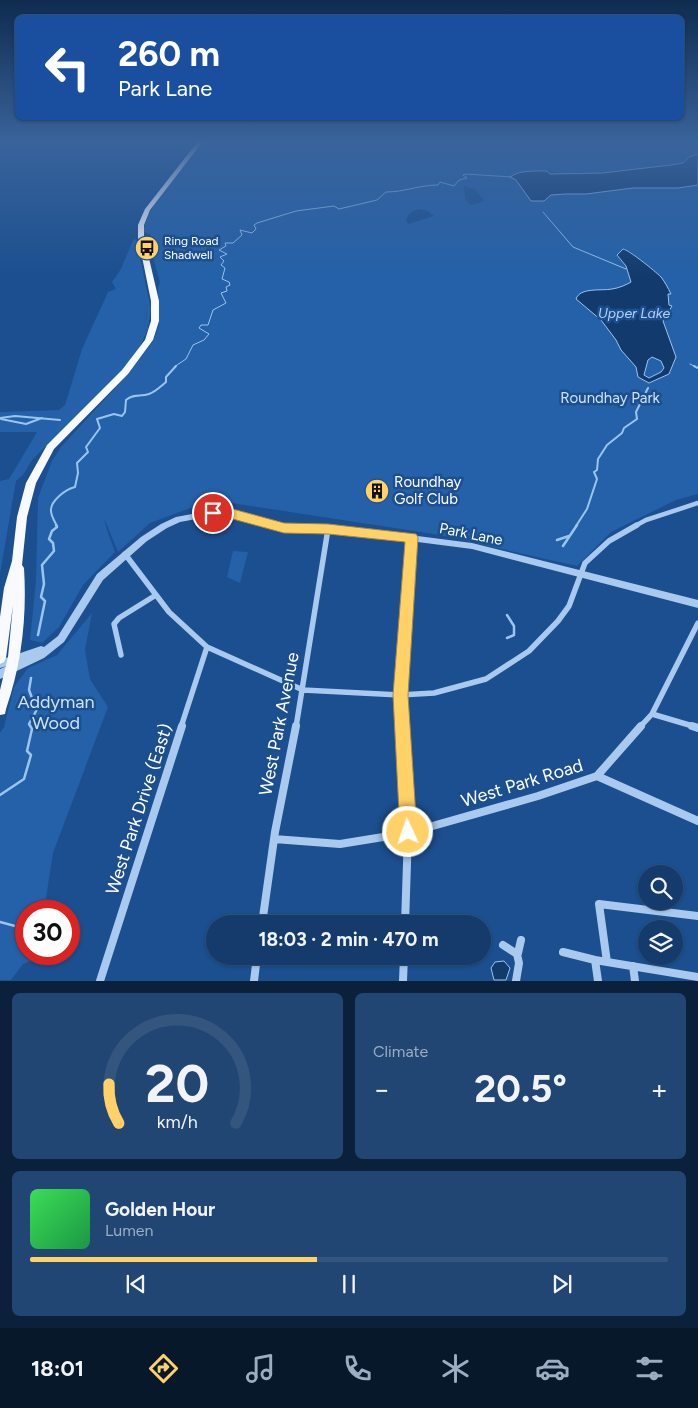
<!DOCTYPE html>
<meta charset="utf-8">
<style>
:root{--surface:#143b6b;--page:#214673;--text:#f1f3f6;--muted:#9dadc1;--line:#33557e;--accent:#ffd166}
body{margin:0;font-family:Figtree,sans-serif;background:var(--page);color:var(--text);height:100vh;display:flex;flex-direction:column;font-size:19px;white-space:nowrap}
*{box-sizing:border-box;margin:0}
p{font-size:16px;color:var(--muted)}
.icon{flex:none;width:28px;height:28px;fill:none;stroke:currentColor;stroke-width:2;stroke-linecap:round;stroke-linejoin:round}
.map{position:relative;height:981px;overflow:hidden}
.side{display:flex;flex-direction:column;gap:12px;padding:12px;background:#0b203b;flex:1}
.side>*{flex:none}
.banner{position:absolute;left:15px;top:15px;width:669px;height:105px;border-radius:8px;box-shadow:0 1px 4px #0004,0 0 0 1px var(--line);background:#1a4fa0;color:#fff;overflow:hidden}
.controls{position:absolute;left:638px;top:865px;display:grid;gap:10px}
.controls a{display:grid;place-items:center;width:45px;height:45px;border-radius:50%;background:var(--surface);box-shadow:0 1px 4px #0004,0 0 0 1px var(--line);font-size:25px}
.speed{position:absolute;left:15px;top:900px;display:flex;gap:10px;font-size:25px;font-weight:700;text-align:center}
.speed>*{display:grid;place-content:center;width:65px;height:65px;border-radius:50%;background:var(--surface);box-shadow:0 1px 4px #0004,0 0 0 1px var(--line);line-height:1}
.speed .limit{border:8px solid #d22;background:#fff;color:#111}
.pin{position:absolute;display:grid;place-items:center;width:42px;height:42px;color:#fff;margin:-21px;border:2px solid #fff;border-radius:50%;box-shadow:0 1px 5px #0007}
.me{position:absolute;width:55px;margin:-28px;rotate:357deg;stroke-linejoin:round;filter:drop-shadow(0 0 4px #0008)}
.turn{display:flex;align-items:center;gap:18px;height:105px;padding:0 20px;font-size:22px}
.turn .icon{width:65px;height:65px;stroke-width:2.5}
.turn b{display:block;font-size:35px;line-height:42px}
.big{font-size:38px;font-weight:700;line-height:1.1}
.side .tile{flex:1;display:flex;flex-direction:column;justify-content:center;gap:8px;min-width:0;padding:0 18px;border-radius:8px;background:var(--page)}
.side .dial{align-items:center;gap:0}
.dial svg{height:130px;overflow:visible;fill:none;stroke:var(--line);stroke-width:7;stroke-linecap:round;text-anchor:middle}
.dial text{fill:var(--text);stroke:none}
.song{display:flex;align-items:center;gap:15px}
.cover{width:60px;height:60px;border-radius:8px;background:linear-gradient(135deg,hsl(130 70% 55%),hsl(140 70% 35%))}
.played{height:5px;border-radius:2px;background:linear-gradient(90deg,var(--accent) 45%,var(--line) 45%)}
.keys{display:flex;justify-content:space-around;direction:ltr}
.heat{display:flex;justify-content:space-between;align-items:center;font-size:28px;direction:ltr}
.side .tiles{flex:1;display:grid;gap:12px;grid-template-columns:1fr 1fr}
.tile:last-child{grid-column:span 2}
.trip{position:absolute;left:206px;top:915px;width:285px;height:50px;border-radius:25px;background:var(--surface);box-shadow:0 1px 4px #0004,0 0 0 1px var(--line);font-weight:700;line-height:50px;text-align:center}
.tab-bar{display:flex;height:80px;justify-content:space-around;align-items:center;background:#08182b;color:var(--muted)}
.tab-bar .icon{width:35px;height:35px}
.tab-bar .active{color:var(--accent)}
.tab-bar b{font-size:22px;color:var(--text)}
.map>svg:first-child{display:block}
.green{fill:#2461a8;fill-rule:evenodd}
.water{fill:#123a6d;stroke:#9cc4f0;fill-rule:evenodd}
.lines{fill:none;stroke-linecap:round;stroke-linejoin:round}
.stream-far2{stroke:#9cc4f0;stroke-width:1}
.stream-far1{stroke:#9cc4f0;stroke-width:2}
.stream{stroke:#9cc4f0;stroke-width:2.5}
.minor-far2{stroke:#a9c9ee;stroke-width:4.5}
.minor-far1{stroke:#a9c9ee;stroke-width:5.5}
.minor{stroke:#a9c9ee;stroke-width:8}
.tertiary{fill:#a9c9ee;fill-rule:evenodd}
.trunk{fill:#f8faff;fill-rule:evenodd}
.route{fill:#ffd166;stroke:#a68842}
.labels{text-anchor:middle;stroke-width:5;stroke-linejoin:round;paint-order:stroke}
.far-poi-label{font-size:12px;fill:#fff;stroke:#1b4f8f;text-anchor:start}
.far-water-label{font-size:14px;font-style:italic;fill:#b5d3f5;stroke:#1b4f8f}
.park-label{font-size:15px;fill:#cfe3fa;stroke:#1b4f8f}
.poi-label{font-size:15px;fill:#fff;stroke:#1b4f8f;text-anchor:start}
.street-label{font-size:15px;fill:#fff;stroke:#1b4f8f}
.near-park-label{font-size:18px;fill:#cfe3fa;stroke:#1b4f8f}
.near-street-label{font-size:18px;fill:#fff;stroke:#1b4f8f}
</style>
<div class="map">
<svg width="698" height="981" viewBox="0 0 698 981">
<rect width="100%" height="100%" fill="#1b4f8f"/>
<path class="green" d="M206 140H698V153L688 157 682 163C664 166 556 178 547 170 537 170 517 170 510 177L516 180 531 201H544L551 195 565 194H586L633 188H678L698 185V494L676 500 611 532 577 566 440 535 212 500 150 523 118 552 104 518 107 530 115 552 83 585 59 627 42 643 30 640 36 581 38 498 52 461 61 447 128 374 153 341 159 325 158 288 160 282 149 243 151 235 144 232C144 208 189 160 206 140ZM464 186 475 189 484 201 471 205 465 199ZM420 209 428 211 434 216 409 224 406 221C408 213 412 211 420 209Z
M136 239 151 309 148 329 137 353 114 379 32 460 23 475 16 481 0 574V481L9 479 37 432H0V412L59 410 65 405 82 349 108 292 116 289 112 282 121 269 133 240Z
M233 551 248 552 240 583 227 577Z
M92 613 85 650 90 679 108 707 53 853 44 911H26V954H38L37 959 23 964 11 980H0V733L4 727 14 687 28 668 57 655Z"/>
<path class="water" d="M698 154V185L678 188H633L586 194H565L551 195 544 201H531L516 180 510 177C519 170 536 171 547 171L550 174 602 173 671 165 683 163 689 157Z
M623 249C629 250 655 271 661 277 665 282 668 288 671 294H668L669 305 672 306 663 321 676 357 669 374 649 383 638 377 636 367 621 350 616 340 601 320 576 299C580 287 602 291 612 289 619 288 626 285 631 282L626 266 617 255ZM652 357 661 361 664 368 661 372 649 378 644 375 648 360Z
M504 961 510 968 506 980H494L491 968 495 962Z"/>
<g class="lines">
<path class="stream-far2" d="M543 212 573 247 626 269
M690 364 696 367
M174 367 186 359 193 345 204 340 209 334 199 328 201 325H208L213 310 226 303 221 293 227 291 226 287 230 285 229 282 222 279 225 268 221 265 224 261 220 257 227 254 219 250 226 246 225 243H233L242 235 240 230 252 233 256 229 254 225 257 223 296 211 334 206 339 209 377 200 386 192C404 192 420 185 438 185L440 182 454 186 459 180 467 178 463 175 465 174 512 177"/>
<path class="stream-far1" d="M694 366 698 368
M0 418 15 416 60 420
M1 419 26 424 42 418
M57 526C55 522 51 516 51 511 50 501 66 489 75 487L78 473 77 463 88 452 86 447 100 428 97 419 114 414 122 416 125 412 126 400C134 393 140 397 149 394 155 392 161 386 166 382V377L176 366
M576 526 587 509 597 479 594 472 597 470 598 459 607 445 622 433 624 428 637 419 636 412 648 388"/>
<path class="stream" d="M557 540 569 536
M563 546 577 525
M507 615 514 626V635L507 638
M38 635 45 601 41 597 44 584 42 565 54 551 53 543 49 539 52 531 57 527 56 525
M0 795 24 779 31 755 27 751 32 729 29 724 41 702 32 698 29 690 31 678
M0 922 26 929"/>
<path class="minor-far2" d="M635 526 646 520 698 503"/>
<path class="minor-far1" d="M125 554 169 612 207 647 303 690 400 695 434 693 486 679 529 651 558 621 569 606 585 563 609 541 637 525
M121 655 114 624 119 618 156 595
M652 714 696 727
M181 727 207 647
M296 727 328 529
M402 727 400 695 412 537
M640 727 652 714 698 623"/>
<path class="minor" d="M402 726 408 833 405 924
M692 726 698 728
M597 776 698 821
M274 839 340 844 408 833 538 796 597 776 641 726
M262 924 275 832 296 726
M503 945 517 954 519 963 516 981
M563 952 595 960 698 977
M518 953 521 940
M595 960 598 981
M607 962 599 904 698 916
M633 966 635 981
M100 981 182 726
M254 981 257 956
M403 981 404 956"/>
<path class="tertiary" d="M213 510H229L284 525 371 530 472 543 698 600V608L472 549 371 536 284 531 229 516H213L180 522 167 528 147 541 103 580 64 642 44 658 0 679V669L7 666 0 668V660L41 646 44 647 58 636 97 574 141 537 161 524 176 517Z"/>
<path class="trunk" d="M199 140H204L150 210 144 225V237L159 301V321L153 340 128 374 54 449 36 483 27 517 22 565 24 568C27 616 22 663 6 709L5 714 0 715V690L8 657 13 605 6 658 4 662 0 664V617L4 588 12 561 17 517 26 483 47 445 122 370 145 340 151 321V301L138 237V225L145 209Z"/>
</g>
<linearGradient id="sky" x2="0" y2="1"><stop stop-color="#0f2b4f"/><stop offset="0.51" stop-color="#39639b"/><stop offset="1" stop-color="#39639b" stop-opacity="0"/></linearGradient>
<rect width="698" height="277" fill="url(#sky)"/>
<path class="route" d="M213 508H229L284 523 328 524 416 534 418 537 408 695 417 832 414 838 408 841 402 838 400 832 393 695 405 542 328 534 284 533 229 518 209 516 207 513 209 510Z"/>
<defs>
<g id="bus-disc" transform="scale(1.25)"><circle r="9.5" fill="#ffd166" stroke="#1b4f8f"/><path d="M-5-6H5V4H4V6H2V4H-2V6H-4V4H-5ZM-3.5-4V0h7V-4ZM-3.5 1.2v1.5H-2V1.2ZM2 1.2v1.5H3.5V1.2Z" fill="#111"/></g>
<g id="building-disc" transform="scale(1.25)"><circle r="9.5" fill="#ffd166" stroke="#1b4f8f"/><path d="M-4-6H4V6H1V3H-1V6H-4ZM-2.5-4.3h1.7v1.8h-1.7ZM.8-4.3h1.7v1.8H.8ZM-2.5-1h1.7V.8h-1.7ZM.8-1h1.7V.8H.8Z" fill="#111"/></g>
</defs>
<g fill-rule="evenodd">
<use href="#bus-disc" x="147" y="248"/>
<use href="#building-disc" x="377" y="491"/>
</g>
<g class="labels">
<g class="far-poi-label">
<text x="164" y="245">Ring Road<tspan x="164" dy="14">Shadwell</tspan></text>
</g>
<g class="far-water-label">
<text x="634" y="318">Upper Lake</text>
</g>
<g class="park-label">
<text x="610" y="403">Roundhay Park</text>
</g>
<g class="poi-label">
<text x="394" y="487">Roundhay<tspan x="394" dy="17">Golf Club</tspan></text>
</g>
<g class="street-label">
<text transform="translate(471 534) rotate(11)" y="5">Park Lane</text>
</g>
<g class="near-park-label">
<text x="56" y="708">Addyman<tspan x="56" dy="21">Wood</tspan></text>
</g>
<g class="near-street-label">
<text transform="translate(279 724) rotate(-79)" y="6">West Park Avenue</text>
<text transform="translate(522 783) rotate(-17)" y="6">West Park Road</text>
<text transform="translate(139 809) rotate(-72)" y="6">West Park Drive (East)</text>
</g>
</g>
</svg>
<div class="controls">
<a><svg class="icon" aria-label="search" viewBox="0 0 24 24"><circle cx="10" cy="10" r="6"/><path d="M15 15l6 6"/></svg></a>
<a><svg class="icon" aria-label="layers" viewBox="0 0 24 24"><path d="M12 4l9 5-9 5-9-5zM3 14l9 5 9-5"/></svg></a>
</div>
<div class="speed"><div class="limit">30</div></div>
<div class="pin" style="left:213px;top:513px;background:#d93025"><svg class="icon" aria-label="arrive" viewBox="0 0 24 24"><path d="M6 21V4h12l-3 4 3 4H6"/></svg></div>
<svg class="me" style="left:408px;top:832px" viewBox="-20 -20 40 40"><circle r="17" fill="#ffd166" stroke="#fff" stroke-width="3"/><path d="M0-11L8 9 0 5-8 9z" fill="#fff"/></svg>
<div class="trip">18:03 · 2 min · 470 m</div>
<div class="banner">
<div class="turn"><svg class="icon" aria-label="left" viewBox="0 0 24 24"><path d="M17 20v-9H6M10 6l-5 5 5 5"/></svg><div><b>260 m</b>Park Lane</div></div>
</div>
</div>
<section class="side">
<div class="tiles">
<div class="tile dial"><svg viewBox="0 0 100 80">
<path d="M14 69A42 42 0 1 1 86 69"/>
<path d="M14 69A42 42 0 0 1 8 45" stroke="#ffd166"/>
<text x="50" y="56" font-size="32" font-weight="700">20</text>
<text x="50" y="72" font-size="11">km/h</text>
</svg></div>
<div class="tile"><p>Climate</p>
<div class="heat"><a>−</a><b class="big">20.5°</b><a>+</a></div>
</div>
<div class="tile">
<div class="song"><i class="cover"></i><div><b>Golden Hour</b><p>Lumen</p></div></div>
<div class="played"></div>
<div class="keys"><svg class="icon" aria-label="previous" viewBox="0 0 24 24"><path d="M18 5L8 12l10 7zM5 5v14"/></svg><svg class="icon" aria-label="pause" viewBox="0 0 24 24"><path d="M8 5v14M16 5v14"/></svg><svg class="icon" aria-label="next" viewBox="0 0 24 24"><path d="M6 5l10 7-10 7zM19 5v14"/></svg></div>
</div>
</div>
</section>
<nav class="tab-bar">
<b>18:01</b>
<svg class="icon active" aria-label="directions" viewBox="0 0 24 24"><path d="M12 3l9 9-9 9-9-9zM9 14v-3h6M13 9l2 2-2 2"/></svg>
<svg class="icon" aria-label="music" viewBox="0 0 24 24"><path d="M9 18V5l10-2v13"/><circle cx="6" cy="18" r="3"/><circle cx="16" cy="16" r="3"/></svg>
<svg class="icon" aria-label="phone" viewBox="0 0 24 24"><path d="M5 4h4l2 5-3 2q2 4 5 5l2-3 5 2v4C11 20 4 13 5 4z"/></svg>
<svg class="icon" aria-label="climate" viewBox="0 0 24 24"><path d="M12 3v18M4 7l16 10M4 17L20 7"/></svg>
<svg class="icon" aria-label="car" viewBox="0 0 24 24"><path d="M5 17H2v-5l4-1 3-4h7l3 4 3 1v5h-3M9 17h6M6 11h13"/><circle cx="7" cy="17" r="2"/><circle cx="17" cy="17" r="2"/></svg>
<svg class="icon" aria-label="filters" viewBox="0 0 24 24"><path d="M4 7h16M4 17h16"/><circle cx="9" cy="7" r="2"/><circle cx="15" cy="17" r="2"/></svg>
</nav>
